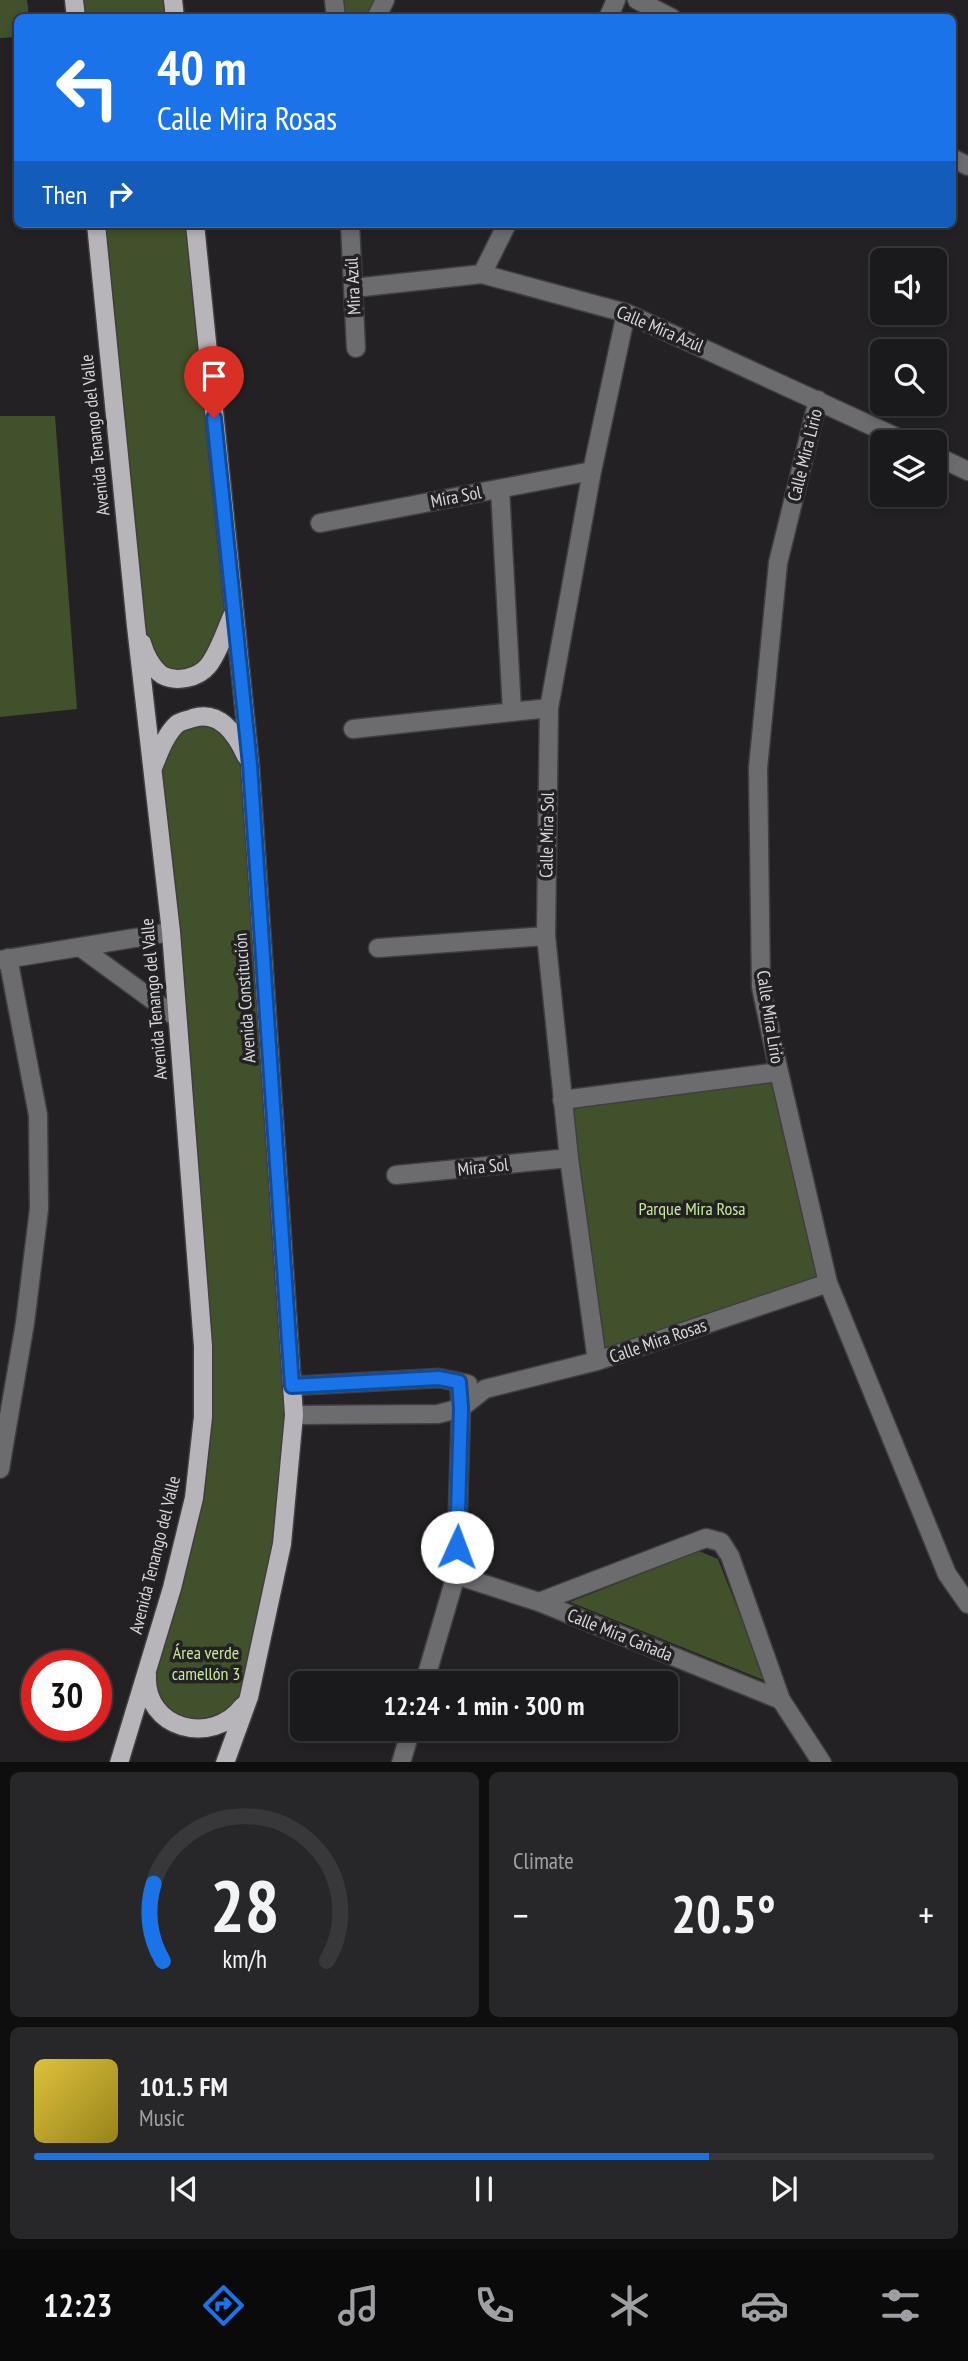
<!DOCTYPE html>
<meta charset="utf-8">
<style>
:root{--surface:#1a191b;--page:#272628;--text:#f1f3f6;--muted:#9fa0a3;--line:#38383a;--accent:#1a73e8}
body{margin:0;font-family:"PT Sans Narrow",sans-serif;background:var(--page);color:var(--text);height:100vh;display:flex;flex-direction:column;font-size:26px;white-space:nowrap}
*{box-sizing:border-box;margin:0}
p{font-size:23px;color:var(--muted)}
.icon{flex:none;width:38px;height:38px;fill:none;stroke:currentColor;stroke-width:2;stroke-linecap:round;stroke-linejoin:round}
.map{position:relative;height:1762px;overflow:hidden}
.side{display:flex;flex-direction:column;gap:10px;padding:10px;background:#0e0e0f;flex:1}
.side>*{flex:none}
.top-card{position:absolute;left:14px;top:14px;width:942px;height:214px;border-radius:10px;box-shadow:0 4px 10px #0003,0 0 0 2px var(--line);background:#1a73e8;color:#fff;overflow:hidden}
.fabs{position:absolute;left:870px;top:248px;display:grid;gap:14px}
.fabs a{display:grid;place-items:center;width:77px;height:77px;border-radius:10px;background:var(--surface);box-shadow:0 4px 10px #0003,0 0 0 2px var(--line);font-size:35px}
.speed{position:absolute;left:21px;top:1650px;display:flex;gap:14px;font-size:35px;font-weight:700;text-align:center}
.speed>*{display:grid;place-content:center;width:91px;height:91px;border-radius:50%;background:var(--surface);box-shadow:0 4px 10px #0003,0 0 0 2px var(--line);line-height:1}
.speed .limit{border:10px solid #d22;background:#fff;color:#111}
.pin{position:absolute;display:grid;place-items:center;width:60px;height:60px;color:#fff;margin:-72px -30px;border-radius:50% 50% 50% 0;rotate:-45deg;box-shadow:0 0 7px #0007}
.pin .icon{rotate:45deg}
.me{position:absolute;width:77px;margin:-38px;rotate:2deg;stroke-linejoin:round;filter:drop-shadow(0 0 5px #0008)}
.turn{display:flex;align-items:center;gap:24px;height:147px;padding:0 28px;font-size:32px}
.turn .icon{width:91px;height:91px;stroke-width:2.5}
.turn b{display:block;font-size:49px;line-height:60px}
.then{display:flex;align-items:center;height:66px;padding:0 28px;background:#0003;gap:14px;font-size:26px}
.big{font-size:52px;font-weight:700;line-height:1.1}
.side .card{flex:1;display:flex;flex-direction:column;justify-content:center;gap:10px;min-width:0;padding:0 24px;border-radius:10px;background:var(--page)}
.side .dial{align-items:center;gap:0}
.dial svg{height:182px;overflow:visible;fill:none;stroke:var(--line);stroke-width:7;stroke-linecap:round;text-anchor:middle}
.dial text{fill:var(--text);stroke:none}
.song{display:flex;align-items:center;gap:21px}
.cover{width:84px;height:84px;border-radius:10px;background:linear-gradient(135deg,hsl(50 70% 55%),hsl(50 70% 35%))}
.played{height:7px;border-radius:4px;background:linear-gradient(90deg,var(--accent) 75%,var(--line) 75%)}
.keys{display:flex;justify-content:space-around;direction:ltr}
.heat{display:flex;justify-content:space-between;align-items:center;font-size:38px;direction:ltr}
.side .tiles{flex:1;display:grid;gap:10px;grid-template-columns:1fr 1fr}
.card:last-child{grid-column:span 2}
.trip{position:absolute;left:290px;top:1671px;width:388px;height:70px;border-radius:10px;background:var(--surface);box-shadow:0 4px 10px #0003,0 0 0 2px var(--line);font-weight:700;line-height:70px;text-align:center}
.tabs{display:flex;height:112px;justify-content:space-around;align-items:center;background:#0a0a0b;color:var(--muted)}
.tabs .icon{width:49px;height:49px}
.tabs .active{color:var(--accent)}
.tabs b{font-size:32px;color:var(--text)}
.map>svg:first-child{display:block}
.green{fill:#41512b}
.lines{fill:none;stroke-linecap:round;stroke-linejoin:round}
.minor-casing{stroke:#403e41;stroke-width:21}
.major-casing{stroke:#403e41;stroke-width:21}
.minor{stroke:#6c6b6d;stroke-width:18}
.major{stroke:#b7b5b9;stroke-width:18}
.route-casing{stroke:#114b97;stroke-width:18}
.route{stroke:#1a73e8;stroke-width:12}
.labels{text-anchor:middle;stroke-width:7;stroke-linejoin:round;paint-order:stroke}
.street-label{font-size:18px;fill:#d8d7d9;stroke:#232124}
.park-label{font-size:18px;fill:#c7ea98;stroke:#232124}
</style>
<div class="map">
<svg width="968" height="1763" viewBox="0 0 968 1763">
<rect width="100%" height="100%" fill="#232124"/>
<path class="green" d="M0 0H27L29 17 18 18 17 37 0 38Z
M79 0H170L171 17H80Z
M339 0H378L368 18 341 17Z
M100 224H191L229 613 215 646 192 673 164 672 139 625Z
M0 416H55L77 709 0 717Z
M201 723 223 727 245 770 289 1413 278 1543 249 1697 200 1725 163 1708 153 1681 177 1591 203 1346 152 771C165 751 176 727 201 723Z
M781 1079 825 1288 604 1363 562 1100Z
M699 1551 718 1559 766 1681 570 1602Z"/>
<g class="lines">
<g class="minor-casing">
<path id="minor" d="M334 0 336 18
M637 0 672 18
M376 18 385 0
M608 18 616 0
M952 158 968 166
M350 224 356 348
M482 274 507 224
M354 288 482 274 626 313 909 443
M818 400 778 563 758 768 761 987 779 1072 828 1283 947 1574 968 1604
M934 455 968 471
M500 489 512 711
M320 523 592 471
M353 729 549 708
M80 947 176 1017
M378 948 546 936
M0 960 171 932
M562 1100 779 1072
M396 1175 569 1158
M597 1361 569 1158 546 936 549 708 592 471 626 313
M292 1386 439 1378 468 1384
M294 1415 438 1414 461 1408 485 1389 597 1361 828 1283
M5 1439 25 1323 39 1209 38 1115 8 958
M0 1440 5 1439 0 1469
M456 1575 539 1602 781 1700
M539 1602 706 1538 721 1542 730 1556 781 1700 822 1763
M424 1684 456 1575 461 1408 459 1382
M401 1763 411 1729"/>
</g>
<g class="major-casing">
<path id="major" d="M74 0 76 18
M173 0 175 18
M96 224 136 626 171 932 203 1346V1417L194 1498 172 1588 119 1763
M195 224 250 765 294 1415 282 1544 249 1697 225 1763
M142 643C145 654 152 668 162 675 176 683 198 678 208 666 219 652 225 632 232 616
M153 768C159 753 165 735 177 724 181 721 188 720 193 718 220 710 236 734 246 756
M147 1675C144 1729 212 1747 243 1706"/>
</g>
<use href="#minor" class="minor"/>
<use href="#major" class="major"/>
</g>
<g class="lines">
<g class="route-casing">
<path id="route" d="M214 418 250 765 292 1386 439 1378 459 1382 461 1408 457 1547"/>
</g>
<use href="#route" class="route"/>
</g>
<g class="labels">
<g class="street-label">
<text transform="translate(353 286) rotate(-93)" y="6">Mira Azúl</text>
<text transform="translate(660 329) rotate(23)" y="6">Calle Mira Azúl</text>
<text transform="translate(95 435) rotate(-96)" y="6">Avenida Tenango del Valle</text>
<text transform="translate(805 455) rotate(-76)" y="6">Calle Mira Lirio</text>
<text transform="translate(456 497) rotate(-11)" y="6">Mira Sol</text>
<text transform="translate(547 835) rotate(-89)" y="6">Calle Mira Sol</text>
<text transform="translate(245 998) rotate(-94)" y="6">Avenida Constitución</text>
<text transform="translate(154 999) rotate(-95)" y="6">Avenida Tenango del Valle</text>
<text transform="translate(770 1017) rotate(81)" y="6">Calle Mira Lirio</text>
<text transform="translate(483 1167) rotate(-6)" y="6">Mira Sol</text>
<text transform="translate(658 1341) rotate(-19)" y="6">Calle Mira Rosas</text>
<text transform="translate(155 1555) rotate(-76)" y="6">Avenida Tenango del Valle</text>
<text transform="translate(620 1635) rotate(22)" y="6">Calle Mira Cañada</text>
</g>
<g class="park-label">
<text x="692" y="1215">Parque Mira Rosa</text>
<text x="206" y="1659">Área verde<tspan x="206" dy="21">camellón 3</tspan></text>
</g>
</g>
</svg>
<div class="fabs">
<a><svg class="icon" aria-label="sound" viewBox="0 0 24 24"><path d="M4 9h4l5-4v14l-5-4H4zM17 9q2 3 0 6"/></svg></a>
<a><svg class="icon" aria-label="search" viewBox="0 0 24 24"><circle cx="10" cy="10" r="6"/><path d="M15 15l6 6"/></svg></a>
<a><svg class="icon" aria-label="layers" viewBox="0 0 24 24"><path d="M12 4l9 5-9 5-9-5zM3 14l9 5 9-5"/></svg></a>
</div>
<div class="speed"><div class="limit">30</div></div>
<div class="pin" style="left:214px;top:418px;background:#d93025"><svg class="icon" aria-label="arrive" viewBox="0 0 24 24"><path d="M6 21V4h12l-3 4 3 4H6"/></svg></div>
<svg class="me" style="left:457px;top:1547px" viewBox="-20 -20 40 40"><circle r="19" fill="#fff"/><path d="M0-13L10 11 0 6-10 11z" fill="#1a73e8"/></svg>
<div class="trip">12:24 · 1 min · 300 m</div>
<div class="top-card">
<div class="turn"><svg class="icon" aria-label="left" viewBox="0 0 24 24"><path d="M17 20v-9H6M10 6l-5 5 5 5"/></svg><div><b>40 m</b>Calle Mira Rosas</div></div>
<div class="then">Then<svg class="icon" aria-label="right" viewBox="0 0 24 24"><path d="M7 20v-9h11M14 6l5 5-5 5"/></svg></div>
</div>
</div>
<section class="side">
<div class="tiles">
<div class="card dial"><svg viewBox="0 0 100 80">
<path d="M14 69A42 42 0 1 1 86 69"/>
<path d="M14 69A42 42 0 0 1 10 35" stroke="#1a73e8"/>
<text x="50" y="56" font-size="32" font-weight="700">28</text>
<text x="50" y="72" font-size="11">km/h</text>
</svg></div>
<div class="card"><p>Climate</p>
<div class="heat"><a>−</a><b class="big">20.5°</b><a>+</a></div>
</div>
<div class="card">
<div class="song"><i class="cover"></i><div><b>101.5 FM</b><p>Music</p></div></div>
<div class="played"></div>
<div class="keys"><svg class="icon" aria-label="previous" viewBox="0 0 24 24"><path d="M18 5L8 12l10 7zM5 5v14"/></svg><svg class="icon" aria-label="pause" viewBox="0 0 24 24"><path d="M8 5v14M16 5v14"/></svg><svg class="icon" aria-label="next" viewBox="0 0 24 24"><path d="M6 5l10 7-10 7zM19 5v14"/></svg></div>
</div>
</div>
</section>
<nav class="tabs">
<b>12:23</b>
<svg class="icon active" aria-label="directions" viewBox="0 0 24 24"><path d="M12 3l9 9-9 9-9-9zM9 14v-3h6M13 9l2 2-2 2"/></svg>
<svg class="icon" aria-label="music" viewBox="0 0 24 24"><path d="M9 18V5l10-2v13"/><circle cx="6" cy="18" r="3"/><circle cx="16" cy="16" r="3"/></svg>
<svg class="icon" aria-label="phone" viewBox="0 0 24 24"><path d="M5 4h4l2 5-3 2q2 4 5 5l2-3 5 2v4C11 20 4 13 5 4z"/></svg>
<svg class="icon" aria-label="climate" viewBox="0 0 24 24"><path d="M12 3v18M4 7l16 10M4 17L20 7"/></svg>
<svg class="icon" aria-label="car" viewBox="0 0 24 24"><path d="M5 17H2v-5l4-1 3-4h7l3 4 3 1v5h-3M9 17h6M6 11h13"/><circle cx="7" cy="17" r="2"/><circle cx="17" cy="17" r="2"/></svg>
<svg class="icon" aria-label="filters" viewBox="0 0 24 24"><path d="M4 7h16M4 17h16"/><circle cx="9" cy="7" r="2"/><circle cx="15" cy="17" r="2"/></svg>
</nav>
